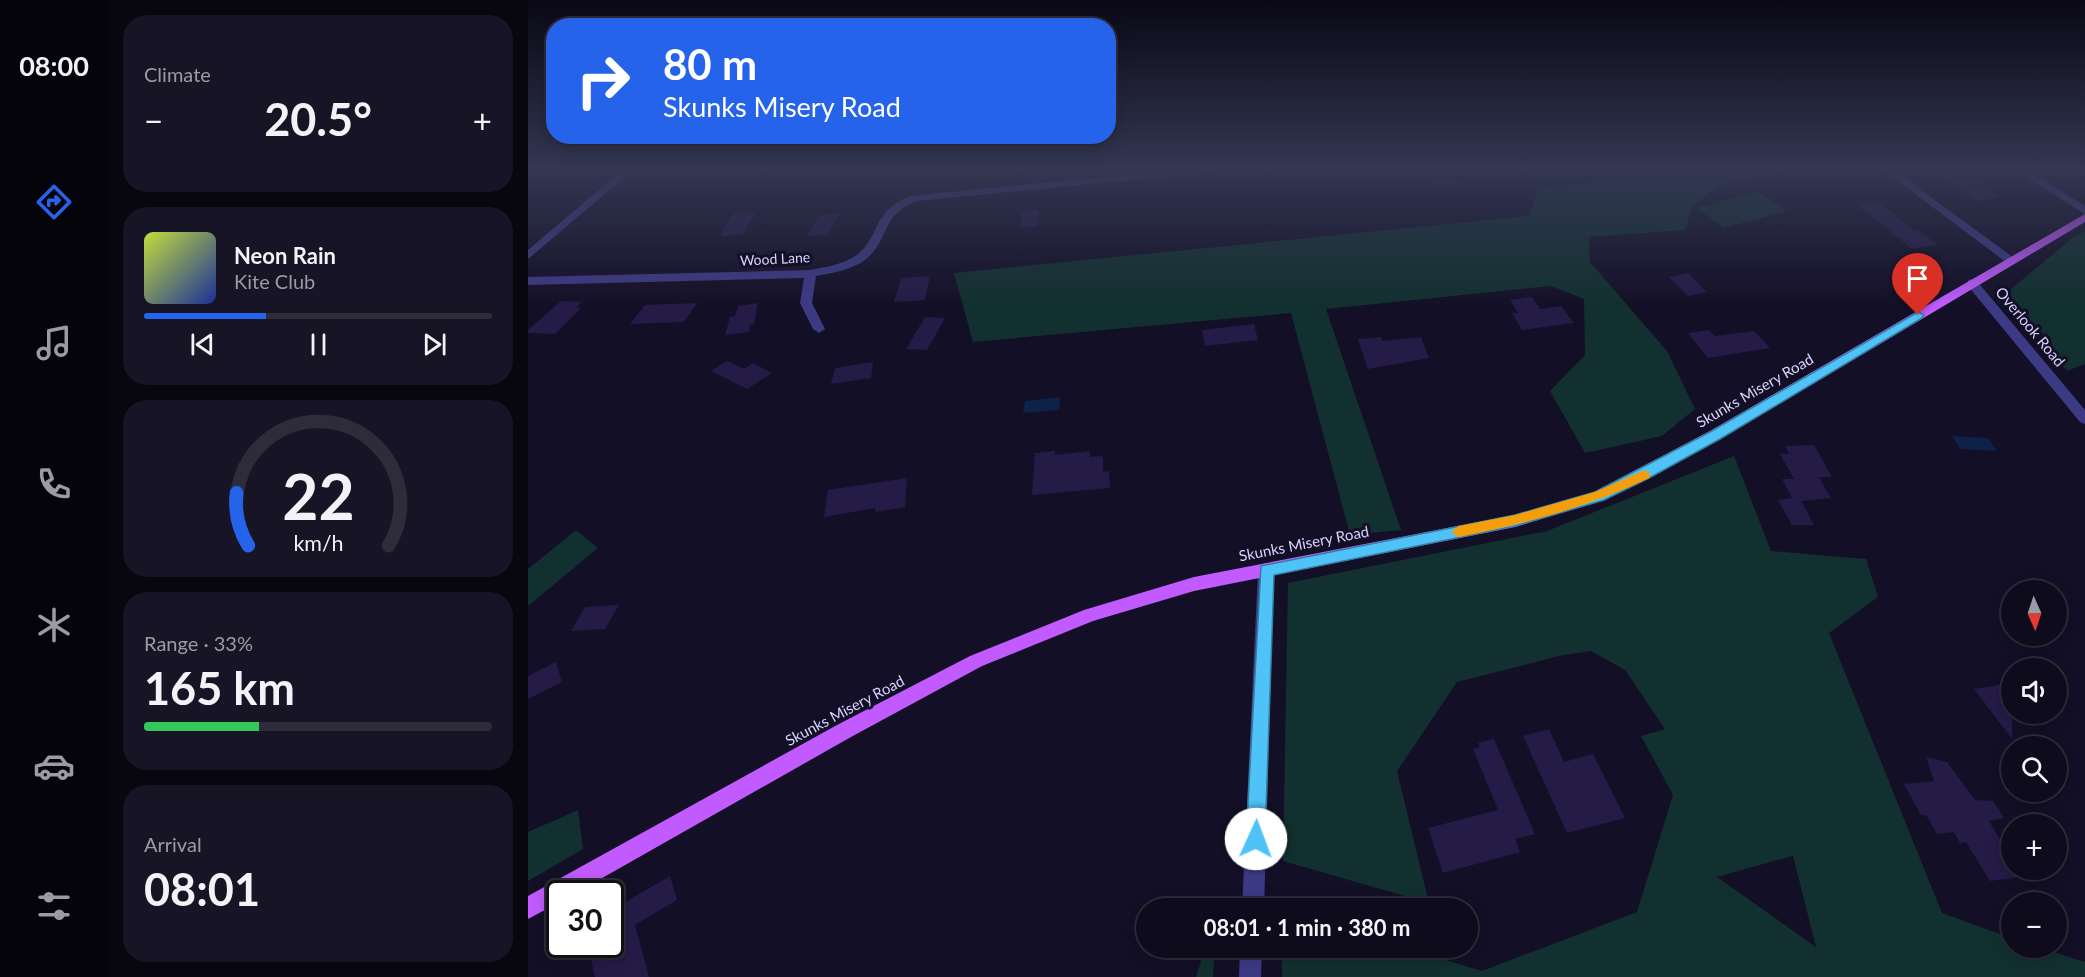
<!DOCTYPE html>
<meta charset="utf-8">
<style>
:root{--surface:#0e0b1c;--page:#171425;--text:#f1f3f6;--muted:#9b9ba3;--line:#2e2b3b;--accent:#2563eb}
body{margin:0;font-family:Lato,sans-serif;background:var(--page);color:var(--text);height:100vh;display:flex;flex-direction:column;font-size:22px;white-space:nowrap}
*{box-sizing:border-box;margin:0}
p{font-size:20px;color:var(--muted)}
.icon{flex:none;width:33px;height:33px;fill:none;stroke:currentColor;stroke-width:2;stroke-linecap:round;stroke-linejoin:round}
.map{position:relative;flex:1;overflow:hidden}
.details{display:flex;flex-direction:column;gap:15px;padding:15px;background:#08060f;width:420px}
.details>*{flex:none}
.top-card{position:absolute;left:18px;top:18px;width:570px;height:126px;border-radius:24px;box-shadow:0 3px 15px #0003,0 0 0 2px var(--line);background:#2563eb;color:#fff;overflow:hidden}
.needle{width:39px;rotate:177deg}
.buttons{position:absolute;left:1473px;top:580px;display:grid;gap:12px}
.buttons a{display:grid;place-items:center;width:66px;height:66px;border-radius:50%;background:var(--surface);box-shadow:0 3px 15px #0003,0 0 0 2px var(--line);font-size:30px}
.speed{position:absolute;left:18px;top:880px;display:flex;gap:12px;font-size:30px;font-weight:700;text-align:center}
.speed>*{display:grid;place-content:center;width:78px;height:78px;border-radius:50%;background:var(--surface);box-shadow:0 3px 15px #0003,0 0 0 2px var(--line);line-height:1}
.speed .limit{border:3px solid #111;border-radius:9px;background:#fff;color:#111}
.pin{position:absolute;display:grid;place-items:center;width:51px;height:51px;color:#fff;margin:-62px -26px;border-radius:50% 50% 50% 0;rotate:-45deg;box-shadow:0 0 6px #0007}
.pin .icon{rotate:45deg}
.me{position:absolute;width:66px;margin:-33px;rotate:2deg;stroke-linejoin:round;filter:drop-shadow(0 0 4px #0008)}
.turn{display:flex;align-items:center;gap:21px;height:126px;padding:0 18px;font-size:27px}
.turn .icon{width:78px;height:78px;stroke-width:2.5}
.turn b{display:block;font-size:42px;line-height:51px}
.big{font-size:45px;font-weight:700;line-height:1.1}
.details .tile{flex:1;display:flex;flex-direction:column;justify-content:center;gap:9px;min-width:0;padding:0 21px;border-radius:24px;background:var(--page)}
.details .dial{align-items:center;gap:0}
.dial svg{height:156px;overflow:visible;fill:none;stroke:var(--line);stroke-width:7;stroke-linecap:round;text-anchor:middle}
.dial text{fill:var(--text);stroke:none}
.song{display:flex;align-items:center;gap:18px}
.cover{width:72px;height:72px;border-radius:9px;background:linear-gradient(135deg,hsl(70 70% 55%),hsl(230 70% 35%))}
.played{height:6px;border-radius:3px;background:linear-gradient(90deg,var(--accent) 35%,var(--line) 35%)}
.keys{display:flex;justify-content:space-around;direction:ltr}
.heat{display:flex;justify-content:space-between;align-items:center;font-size:33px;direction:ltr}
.charge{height:9px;border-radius:4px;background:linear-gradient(90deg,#34c759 33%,var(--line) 0)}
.trip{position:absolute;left:608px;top:898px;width:342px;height:60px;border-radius:30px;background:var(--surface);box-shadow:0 3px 15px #0003,0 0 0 2px var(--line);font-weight:700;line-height:60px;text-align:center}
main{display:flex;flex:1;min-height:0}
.tabs{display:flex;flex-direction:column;width:108px;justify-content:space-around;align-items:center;background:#06040b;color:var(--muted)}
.tabs .icon{width:42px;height:42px}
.tabs .on{color:var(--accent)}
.tabs b{font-size:27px;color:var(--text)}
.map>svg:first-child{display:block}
.green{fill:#12302f;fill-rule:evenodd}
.water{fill:#0c2248}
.building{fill:#241b47}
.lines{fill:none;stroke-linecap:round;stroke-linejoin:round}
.minor{fill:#3d3a85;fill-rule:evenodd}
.major{fill:#c25bff;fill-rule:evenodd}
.route{fill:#4fc3f7;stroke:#337fa1;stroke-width:1.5}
.slow{fill:#f59e0b}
.labels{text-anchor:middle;stroke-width:6;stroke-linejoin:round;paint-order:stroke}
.far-street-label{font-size:14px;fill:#d9d4ff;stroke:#130f26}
.street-label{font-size:15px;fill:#d9d4ff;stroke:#130f26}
</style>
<main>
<nav class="tabs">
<b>08:00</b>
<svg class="icon on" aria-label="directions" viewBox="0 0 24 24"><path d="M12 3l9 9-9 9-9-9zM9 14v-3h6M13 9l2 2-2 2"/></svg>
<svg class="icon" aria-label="music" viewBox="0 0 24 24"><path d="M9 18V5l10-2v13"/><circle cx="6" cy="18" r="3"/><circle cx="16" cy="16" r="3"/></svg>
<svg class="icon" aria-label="phone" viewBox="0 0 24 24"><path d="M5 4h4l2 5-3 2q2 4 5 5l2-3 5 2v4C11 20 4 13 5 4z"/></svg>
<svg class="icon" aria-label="climate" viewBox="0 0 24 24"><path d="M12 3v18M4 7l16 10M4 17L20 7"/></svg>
<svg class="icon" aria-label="car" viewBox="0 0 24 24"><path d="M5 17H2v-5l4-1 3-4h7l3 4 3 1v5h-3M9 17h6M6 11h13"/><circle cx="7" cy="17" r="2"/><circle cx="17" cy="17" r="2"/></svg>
<svg class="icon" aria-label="filters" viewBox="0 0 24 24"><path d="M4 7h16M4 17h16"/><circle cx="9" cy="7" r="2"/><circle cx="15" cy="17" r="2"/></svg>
</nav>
<section class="details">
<div class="tile"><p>Climate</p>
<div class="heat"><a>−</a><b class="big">20.5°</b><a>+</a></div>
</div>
<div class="tile">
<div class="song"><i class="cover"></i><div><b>Neon Rain</b><p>Kite Club</p></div></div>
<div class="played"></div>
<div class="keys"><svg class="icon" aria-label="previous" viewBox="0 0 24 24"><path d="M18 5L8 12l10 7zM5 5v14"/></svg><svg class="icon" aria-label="pause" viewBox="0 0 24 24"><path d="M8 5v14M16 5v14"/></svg><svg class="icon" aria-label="next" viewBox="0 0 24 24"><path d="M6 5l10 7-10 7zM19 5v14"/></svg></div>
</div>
<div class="tile dial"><svg viewBox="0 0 100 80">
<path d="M14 69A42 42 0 1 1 86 69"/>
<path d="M14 69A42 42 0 0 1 8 42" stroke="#2563eb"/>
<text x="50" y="56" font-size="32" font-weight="700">22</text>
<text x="50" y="72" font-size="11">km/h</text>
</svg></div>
<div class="tile"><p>Range · 33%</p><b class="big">165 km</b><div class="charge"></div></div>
<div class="tile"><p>Arrival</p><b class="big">08:01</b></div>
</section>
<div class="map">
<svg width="1557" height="977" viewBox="0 0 1557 977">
<rect width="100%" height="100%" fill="#130f26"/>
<path class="green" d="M1197 170H1229L1241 176 1191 185 1164 207 1157 230 1061 237 1062 262 1139 351 1167 409 1134 436 1057 453 1022 391 1057 355 1056 299 1023 286 798 309 873 530 822 535 763 313 445 342 426 273 1001 216 1010 188Z
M1230 192 1259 211 1196 228 1168 208Z
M1557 231V364L1539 371 1475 296 1543 239Z
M1206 456 1243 551 1338 559 1350 597 1301 633 1414 913 1483 938 1484 948H1512L1557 962V977H754V948H878L954 971 1109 912 1145 795 1113 736 1137 729 1097 670 1063 651 1035 655 929 682 869 771 901 903 755 861 760 583 1019 531ZM1264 856H1265L1288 947 1189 877Z
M48 530 70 548 0 606V569Z
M50 810 55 849 0 881V832Z
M677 948H687L685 977H668Z"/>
<path class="water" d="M532 397 531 410 495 413 497 401Z
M1424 436 1460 438 1469 451 1432 449Z"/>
<path class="building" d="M898 170H920L930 184 908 187Z
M1404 170H1436L1472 197 1450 201Z
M1351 202 1386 230H1390L1410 245 1384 249 1330 205Z
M511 210 510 226 492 228 493 212Z
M228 212 215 234 192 236 205 213Z
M311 214 300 235 279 236 291 215Z
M1160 273 1179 292 1160 296 1141 277Z
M402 276 397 300 366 302 373 278Z
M1004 297 1012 309 1033 306 1046 323 994 330 984 313H990L982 300Z
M33 301 54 302 48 308H53L27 334 0 333V330Z
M169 303 156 322 102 324 117 305Z
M230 303 226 324 222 325 221 332 197 335 202 317 207 316 210 306Z
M397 317 417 318 399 350 378 349Z
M726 324 730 340 677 346 674 330Z
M1181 330 1187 336 1226 331 1242 348 1180 358 1160 333Z
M853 337 854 341 893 337 901 358 840 369 830 339Z
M199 361 216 369 225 363 244 373 219 389 183 371Z
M345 362 343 378 303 384 307 368Z
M1286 445 1304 477H1291L1303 498 1273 501 1286 525H1264L1250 500 1264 498 1254 479H1266L1252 454H1261L1257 446Z
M527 451V455L562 451V457L575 456V472L581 471 582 488 504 495 507 453Z
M379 478 377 507 347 512 348 508 296 517 300 490Z
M91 605 77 629 43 631 57 607Z
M28 662 34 682 0 699V676Z
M1484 683V739L1446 689Z
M1021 729 1036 762 1065 754 1097 818 1039 833 995 736Z
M966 739 1007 834 987 839 992 852 915 873 900 828 970 810 945 749 952 747 950 743Z
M1398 757 1419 762 1447 800 1465 801 1476 818 1461 821 1484 860V870H1489L1493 877 1462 881 1438 842 1432 843 1426 832 1409 834 1398 815H1393L1376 784 1406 781Z
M142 876 149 900 107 925 121 977H67L60 945H82V911Z"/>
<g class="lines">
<path class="minor" d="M94 170H105L0 259V250Z
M646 170H682L677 173 388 201C352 216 362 240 337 260 323 270 304 273 288 276L284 303 297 329 291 333 285 329 272 303 276 278 0 285V277L282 270C297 267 314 265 327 256 354 237 341 213 382 196Z
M1355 170H1366L1486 258V262H1478Z
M1487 170H1499L1557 206V214Z
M1444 279 1448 280 1557 410V424L1552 422 1440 286V280Z
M738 563 744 565 746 570 736 909H714L730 570 732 565Z
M712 948H734L733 977H711Z"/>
<path class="major" d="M1557 214V222L1192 439 1076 500 987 527 666 591 565 621 454 666 323 737 46 894H32V902L0 919V896L309 725 442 656 556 610 666 577 987 515 1066 492 1182 431Z"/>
</g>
<linearGradient id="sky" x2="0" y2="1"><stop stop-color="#0a0815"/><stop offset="0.55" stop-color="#333752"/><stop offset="1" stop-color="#333752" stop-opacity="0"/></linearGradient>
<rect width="1557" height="307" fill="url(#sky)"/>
<path class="route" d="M1390 312 1396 315 1394 318 1192 439 1121 478 1076 500 987 526 746 575 737 839 734 846 728 849 721 846 718 839 733 566 987 515 1067 492 1182 432Z"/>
<path class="slow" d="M1117 470 1123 475 1121 478C1060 507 997 524 931 537L923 532 931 526 987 515 1067 492Z"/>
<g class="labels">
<g class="far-street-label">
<text transform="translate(247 259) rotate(-3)" y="5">Wood Lane</text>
</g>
<g class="street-label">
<text transform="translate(1502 327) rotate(50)" y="5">Overlook Road</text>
<text transform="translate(1227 391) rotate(-30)" y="5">Skunks Misery Road</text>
<text transform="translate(776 544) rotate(-11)" y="5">Skunks Misery Road</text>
<text transform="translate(317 711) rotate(-28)" y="5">Skunks Misery Road</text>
</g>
</g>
</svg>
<div class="buttons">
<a><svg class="needle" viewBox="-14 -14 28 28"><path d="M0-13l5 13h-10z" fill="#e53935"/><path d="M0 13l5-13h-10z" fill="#9b9ba3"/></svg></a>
<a><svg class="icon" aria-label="sound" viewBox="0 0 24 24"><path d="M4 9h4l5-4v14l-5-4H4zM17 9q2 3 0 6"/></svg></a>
<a><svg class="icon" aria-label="search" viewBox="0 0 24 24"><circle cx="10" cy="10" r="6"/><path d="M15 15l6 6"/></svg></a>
<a>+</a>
<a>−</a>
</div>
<div class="speed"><div class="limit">30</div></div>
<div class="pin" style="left:1390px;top:315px;background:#d93025"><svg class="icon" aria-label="arrive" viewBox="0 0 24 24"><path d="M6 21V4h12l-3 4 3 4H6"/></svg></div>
<svg class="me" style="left:728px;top:839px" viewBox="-20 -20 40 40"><circle r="19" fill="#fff"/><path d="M0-13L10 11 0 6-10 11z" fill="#4fc3f7"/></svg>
<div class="trip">08:01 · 1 min · 380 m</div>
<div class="top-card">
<div class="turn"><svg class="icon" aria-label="right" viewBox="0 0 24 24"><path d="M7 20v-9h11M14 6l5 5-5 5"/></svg><div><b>80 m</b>Skunks Misery Road</div></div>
</div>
</div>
</main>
